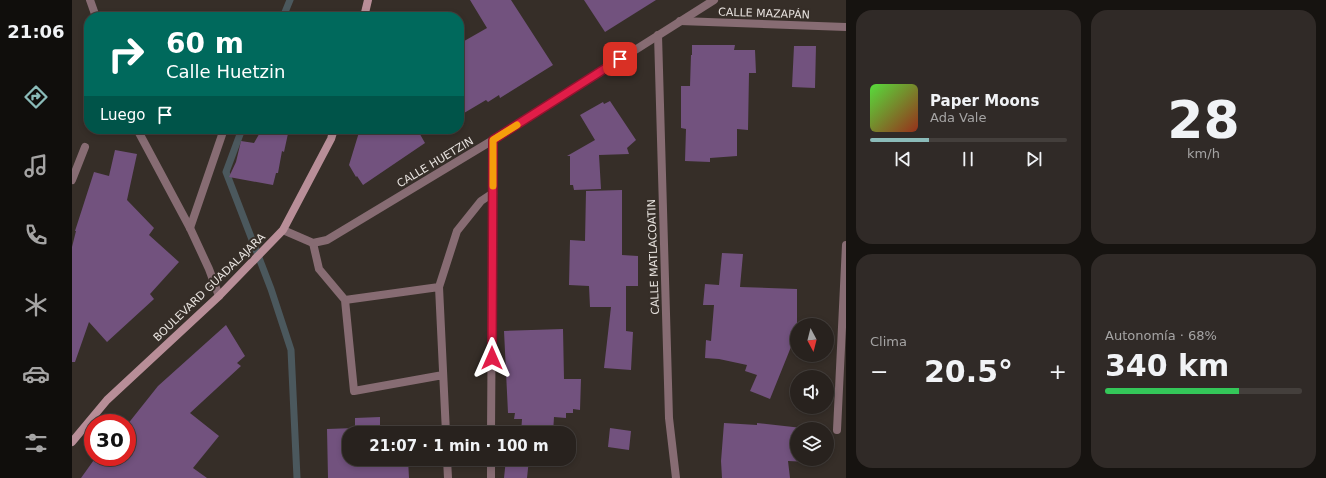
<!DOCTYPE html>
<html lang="es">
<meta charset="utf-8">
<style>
:root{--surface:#28221e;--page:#302a27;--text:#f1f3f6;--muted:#a5a4a4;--line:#443f3c;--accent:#8bbbb9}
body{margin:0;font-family:"DejaVu Sans",sans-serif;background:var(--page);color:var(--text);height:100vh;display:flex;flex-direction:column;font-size:15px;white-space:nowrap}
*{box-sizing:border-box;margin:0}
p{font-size:13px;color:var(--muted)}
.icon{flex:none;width:22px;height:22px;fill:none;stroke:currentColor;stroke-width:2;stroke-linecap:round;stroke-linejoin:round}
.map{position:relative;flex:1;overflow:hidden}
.details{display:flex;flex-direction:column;gap:10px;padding:10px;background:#161310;width:480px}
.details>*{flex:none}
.guide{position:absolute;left:12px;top:12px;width:380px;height:122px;border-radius:16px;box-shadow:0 2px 6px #0003,0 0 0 1px var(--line);background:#00695c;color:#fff;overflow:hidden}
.needle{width:26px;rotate:173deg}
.fabs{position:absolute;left:718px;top:318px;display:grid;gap:8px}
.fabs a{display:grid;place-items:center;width:44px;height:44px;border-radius:50%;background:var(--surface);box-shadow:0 2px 6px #0003,0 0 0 1px var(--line);font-size:20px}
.speed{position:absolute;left:12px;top:414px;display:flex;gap:8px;font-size:20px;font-weight:700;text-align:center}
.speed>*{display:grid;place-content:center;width:52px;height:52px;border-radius:50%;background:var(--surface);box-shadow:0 2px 6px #0003,0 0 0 1px var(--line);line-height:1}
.speed .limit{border:6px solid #d22;background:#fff;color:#111}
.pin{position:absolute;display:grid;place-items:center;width:34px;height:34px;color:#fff;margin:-17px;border-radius:8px;box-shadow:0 2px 6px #0006}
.me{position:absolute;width:44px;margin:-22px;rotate:0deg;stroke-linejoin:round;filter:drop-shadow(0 0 3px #0008)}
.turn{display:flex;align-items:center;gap:14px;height:84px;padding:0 16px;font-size:18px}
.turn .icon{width:52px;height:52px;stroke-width:2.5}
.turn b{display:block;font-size:28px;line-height:34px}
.then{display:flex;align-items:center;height:38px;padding:0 16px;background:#0003;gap:8px;font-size:15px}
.big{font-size:30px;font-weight:700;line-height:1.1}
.details .widget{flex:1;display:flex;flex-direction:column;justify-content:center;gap:6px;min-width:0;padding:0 14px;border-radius:16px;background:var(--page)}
.details .dial{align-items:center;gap:0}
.dial b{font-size:52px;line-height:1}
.song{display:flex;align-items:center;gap:12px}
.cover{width:48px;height:48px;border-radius:6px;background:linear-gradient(135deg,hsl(110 70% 55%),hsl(10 70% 35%))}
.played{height:4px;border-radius:2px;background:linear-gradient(90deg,var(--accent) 30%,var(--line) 30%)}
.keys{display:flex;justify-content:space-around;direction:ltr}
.heat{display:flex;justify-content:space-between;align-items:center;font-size:22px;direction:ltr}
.charge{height:6px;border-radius:3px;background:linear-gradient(90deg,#34c759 68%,var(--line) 0)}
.details .tiles{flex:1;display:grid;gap:10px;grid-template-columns:repeat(2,1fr)}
.trip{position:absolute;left:270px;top:426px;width:234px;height:40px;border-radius:16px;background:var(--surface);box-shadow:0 2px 6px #0003,0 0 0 1px var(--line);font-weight:700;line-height:40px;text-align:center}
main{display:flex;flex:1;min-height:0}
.tabs{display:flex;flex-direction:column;width:72px;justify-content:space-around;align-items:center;background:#100e0c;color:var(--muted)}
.tabs .icon{width:28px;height:28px}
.tabs .current{color:var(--accent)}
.tabs b{font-size:18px;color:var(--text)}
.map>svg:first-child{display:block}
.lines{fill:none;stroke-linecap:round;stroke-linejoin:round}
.stream{stroke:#4b585d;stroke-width:7}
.building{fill:#72527e}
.service{stroke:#876c73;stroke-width:8}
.minor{stroke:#876c73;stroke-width:8}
.tertiary{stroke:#876c73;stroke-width:8}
.secondary{stroke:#b88e98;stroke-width:8}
.route-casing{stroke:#92132f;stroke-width:10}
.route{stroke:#e11d48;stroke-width:7}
.slow{stroke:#f59e0b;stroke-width:7}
.labels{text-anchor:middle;stroke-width:4;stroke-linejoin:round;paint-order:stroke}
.street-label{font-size:11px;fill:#e8e3df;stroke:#362e28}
</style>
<main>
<nav class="tabs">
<b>21:06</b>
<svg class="icon current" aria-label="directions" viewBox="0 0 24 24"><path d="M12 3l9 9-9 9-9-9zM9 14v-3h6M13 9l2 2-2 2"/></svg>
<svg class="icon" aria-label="music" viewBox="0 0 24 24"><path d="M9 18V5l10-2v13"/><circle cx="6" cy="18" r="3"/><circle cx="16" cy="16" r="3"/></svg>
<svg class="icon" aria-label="phone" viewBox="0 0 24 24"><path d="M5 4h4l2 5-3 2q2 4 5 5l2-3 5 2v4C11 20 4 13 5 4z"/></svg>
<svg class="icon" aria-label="climate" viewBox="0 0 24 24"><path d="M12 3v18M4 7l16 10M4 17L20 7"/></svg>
<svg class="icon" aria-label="car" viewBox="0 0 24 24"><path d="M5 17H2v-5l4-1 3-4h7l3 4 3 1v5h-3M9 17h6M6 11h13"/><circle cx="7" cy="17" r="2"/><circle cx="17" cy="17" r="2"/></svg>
<svg class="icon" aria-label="filters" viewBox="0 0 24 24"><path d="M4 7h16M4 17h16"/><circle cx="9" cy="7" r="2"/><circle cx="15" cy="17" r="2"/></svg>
</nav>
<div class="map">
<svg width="774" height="478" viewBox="0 0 774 478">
<rect width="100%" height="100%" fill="#362e28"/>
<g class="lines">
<path class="stream" d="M211 17 218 0
M170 129 154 172 199 289 219 350 225 478"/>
</g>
<path class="building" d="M398 0H439L481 65 428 98 427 95 416 102 414 100 387 116V44L415 28Z
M512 0H584L533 32Z
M620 45H663L662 50H683L684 73H677L676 130 665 129V156L638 158V162L613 161 614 129 609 128V86H618L619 55H620Z
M722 46H744L743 88 720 87Z
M538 101 564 140 555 148 557 154 527 155 529 189 502 190 501 185H498V156H495L523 140 508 115 531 102 532 104Z
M190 129H217L212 152 210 151 206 173H204L201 185 157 177 164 162 169 141 182 143Z
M288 129H345L353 143 291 185 285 176 284 177 277 165Z
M43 150 65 154 55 200 82 228 77 235 107 262 78 294 82 299 35 342 17 322 3 362H0V247L4 231H3L22 172 37 176Z
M550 190V255L566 256V286H554V331L561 332 559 370 532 368 539 307H518L517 286 497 285 498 240 513 241 514 191Z
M650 253 671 254 668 287 725 289V342H721L698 399 678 391 685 375 673 371 675 365 647 359 633 358 634 340 639 341 642 305H631L633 284 647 285Z
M154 325 173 356 165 363 169 366 118 413 147 436 121 468 135 478H9L24 457H55V425L86 386Z
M491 329 492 379H509L508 410 501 409V413H494V418L482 417 481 433H449L450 419H442L443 413H436L432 331Z
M308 417V427H335L336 433H277V459H336L337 478H256L255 429 283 428V418Z
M652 423 685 425V423L739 429H725V459H738V462L716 461 718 478H650L649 461Z
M538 428 559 431 557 450 536 447Z
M434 459H457L455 478H432Z"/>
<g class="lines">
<path class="service" d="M118 228 152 129
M241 243 247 269 273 300 367 287 385 231 409 201 421 193
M367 287 374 433
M273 300 282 391 371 375
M375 459 376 478"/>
<path class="minor" d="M18 0 24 17
M608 21 774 27
M586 35 597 418 604 478
M65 129 118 228 137 269 147 296
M0 180 13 147
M765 430 774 245
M419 433 421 140
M419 478V459"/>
<path class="tertiary" d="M211 230 241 243 255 240 421 140 642 0"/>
<path class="secondary" d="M292 17 296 0
M0 442 35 400 147 296 211 230 259 139 262 129"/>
</g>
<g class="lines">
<g class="route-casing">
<path id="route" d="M420 358 421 140 548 59"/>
</g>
<use href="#route" class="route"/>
<path class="slow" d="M421 186V140L445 125"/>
</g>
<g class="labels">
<g class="street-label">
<text transform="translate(692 13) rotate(2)" y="4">CALLE MAZAPÁN</text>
<text transform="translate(363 162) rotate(-31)" y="4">CALLE HUETZIN</text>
<text transform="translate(581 257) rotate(-92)" y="4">CALLE MATLACOATIN</text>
<text transform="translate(137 287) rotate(-44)" y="4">BOULEVARD GUADALAJARA</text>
</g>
</g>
</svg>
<div class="fabs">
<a><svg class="needle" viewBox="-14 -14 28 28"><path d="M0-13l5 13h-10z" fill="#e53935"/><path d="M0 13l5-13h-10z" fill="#a5a4a4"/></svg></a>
<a><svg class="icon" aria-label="sound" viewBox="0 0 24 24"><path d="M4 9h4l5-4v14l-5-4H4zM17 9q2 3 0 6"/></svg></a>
<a><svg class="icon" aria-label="layers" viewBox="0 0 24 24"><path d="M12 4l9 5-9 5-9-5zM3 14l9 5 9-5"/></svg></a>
</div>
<div class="speed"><div class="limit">30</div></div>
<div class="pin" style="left:548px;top:59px;background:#d93025"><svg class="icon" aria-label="arrive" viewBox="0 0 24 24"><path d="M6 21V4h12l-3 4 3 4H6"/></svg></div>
<svg class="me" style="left:420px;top:358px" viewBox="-20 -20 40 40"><path d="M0-17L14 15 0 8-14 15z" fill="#e11d48" stroke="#fff" stroke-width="4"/></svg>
<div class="trip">21:07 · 1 min · 100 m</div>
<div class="guide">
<div class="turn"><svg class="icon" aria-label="right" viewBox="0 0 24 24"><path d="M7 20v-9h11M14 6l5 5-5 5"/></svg><div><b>60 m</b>Calle Huetzin</div></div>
<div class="then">Luego<svg class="icon" aria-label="arrive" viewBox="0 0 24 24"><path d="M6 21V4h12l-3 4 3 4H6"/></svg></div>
</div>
</div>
<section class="details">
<div class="tiles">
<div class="widget">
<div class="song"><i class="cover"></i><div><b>Paper Moons</b><p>Ada Vale</p></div></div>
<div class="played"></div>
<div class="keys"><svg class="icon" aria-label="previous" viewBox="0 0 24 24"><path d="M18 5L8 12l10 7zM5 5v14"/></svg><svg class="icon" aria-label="pause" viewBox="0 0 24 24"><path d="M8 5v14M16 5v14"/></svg><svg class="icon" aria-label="next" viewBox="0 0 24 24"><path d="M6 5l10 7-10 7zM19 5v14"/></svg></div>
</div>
<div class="widget dial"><b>28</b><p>km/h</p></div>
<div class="widget"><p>Clima</p>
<div class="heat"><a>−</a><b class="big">20.5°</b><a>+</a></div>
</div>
<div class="widget"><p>Autonomía · 68%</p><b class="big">340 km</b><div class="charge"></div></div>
</div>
</section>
</main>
